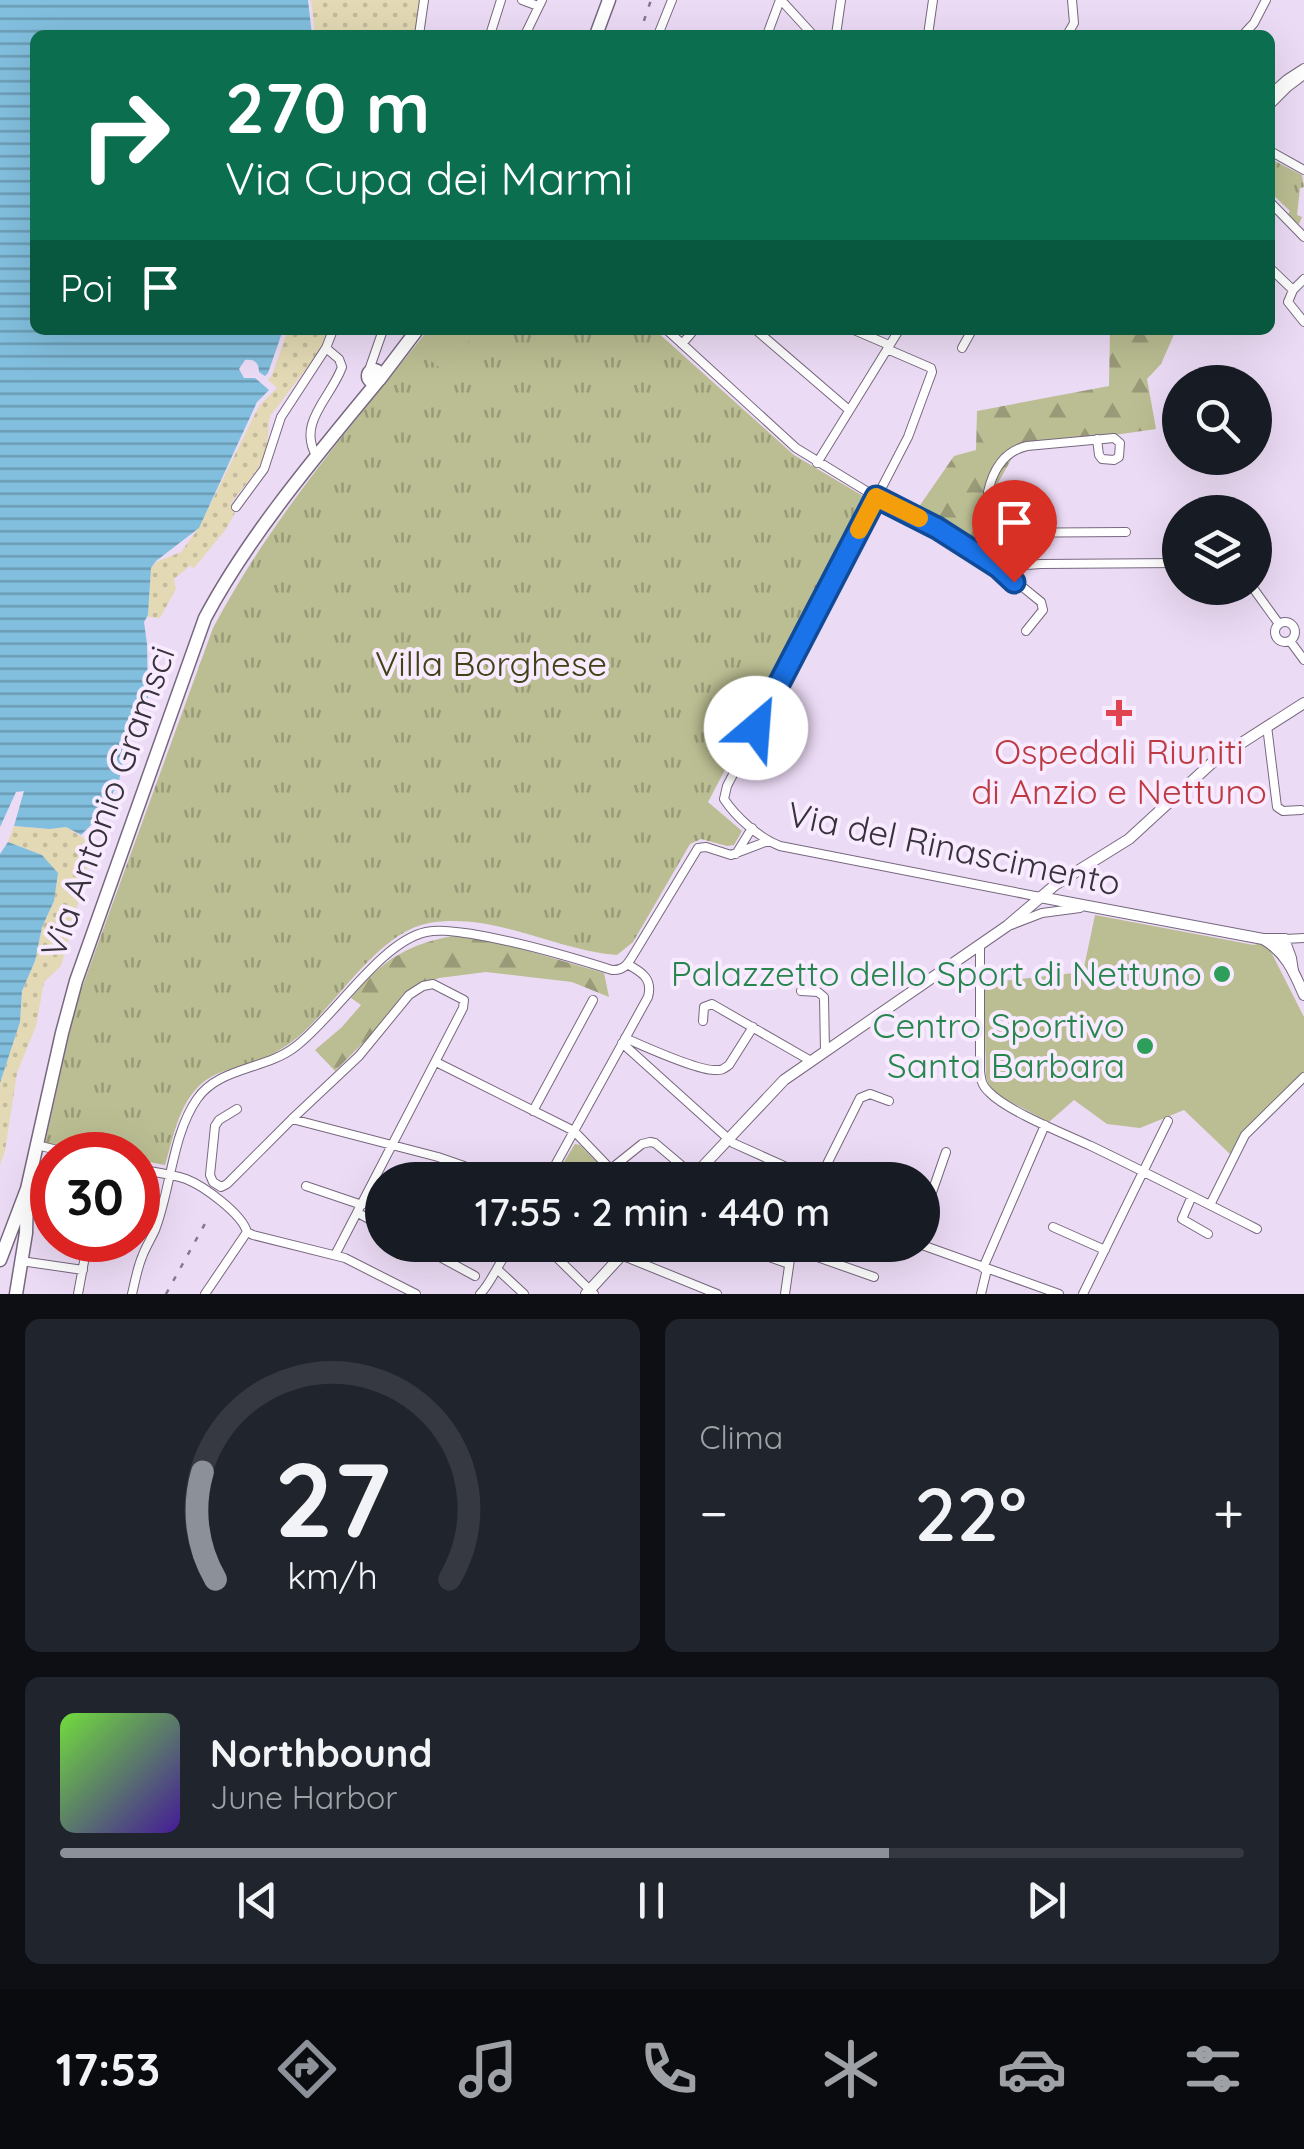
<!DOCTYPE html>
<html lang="it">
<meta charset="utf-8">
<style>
:root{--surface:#171b24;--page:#20242c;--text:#f1f3f6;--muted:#9ea1a6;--line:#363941;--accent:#8c9099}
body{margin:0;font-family:Quicksand,sans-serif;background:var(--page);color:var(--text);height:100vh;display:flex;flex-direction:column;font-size:38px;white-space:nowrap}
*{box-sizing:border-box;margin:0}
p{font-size:32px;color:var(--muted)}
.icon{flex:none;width:55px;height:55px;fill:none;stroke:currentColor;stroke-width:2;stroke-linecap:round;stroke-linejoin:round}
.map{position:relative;height:1294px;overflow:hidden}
.sheet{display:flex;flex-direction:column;gap:25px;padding:25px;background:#0d0f14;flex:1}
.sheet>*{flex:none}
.top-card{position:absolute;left:30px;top:30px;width:1245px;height:305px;border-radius:15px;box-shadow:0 10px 40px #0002;background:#0b6e4f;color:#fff;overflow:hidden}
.controls{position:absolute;left:1162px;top:365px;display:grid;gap:20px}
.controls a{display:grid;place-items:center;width:110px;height:110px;border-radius:50%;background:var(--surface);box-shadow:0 10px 40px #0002;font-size:50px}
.speed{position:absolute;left:30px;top:1132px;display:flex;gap:20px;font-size:50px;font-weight:700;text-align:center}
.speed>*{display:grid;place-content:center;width:130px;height:130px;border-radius:50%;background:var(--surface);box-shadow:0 10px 40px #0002;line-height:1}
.speed .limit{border:15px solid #d22;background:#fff;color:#111}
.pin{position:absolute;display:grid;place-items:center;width:85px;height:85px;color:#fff;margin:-102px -42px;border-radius:50% 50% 50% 0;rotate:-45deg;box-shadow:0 0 10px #0007}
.pin .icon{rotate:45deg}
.me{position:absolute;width:110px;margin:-55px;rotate:27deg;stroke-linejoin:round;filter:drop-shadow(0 0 8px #0008)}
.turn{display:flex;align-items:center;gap:35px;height:210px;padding:0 30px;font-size:45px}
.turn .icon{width:130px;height:130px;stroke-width:2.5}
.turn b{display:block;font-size:70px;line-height:85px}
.then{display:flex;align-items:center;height:95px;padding:0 30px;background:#0003;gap:20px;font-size:38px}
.big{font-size:75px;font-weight:600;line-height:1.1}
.sheet .card{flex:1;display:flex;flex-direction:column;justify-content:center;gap:15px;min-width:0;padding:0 35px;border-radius:15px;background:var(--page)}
.sheet .dial{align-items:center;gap:0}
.dial svg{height:260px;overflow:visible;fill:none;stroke:var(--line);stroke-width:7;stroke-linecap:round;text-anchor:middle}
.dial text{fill:var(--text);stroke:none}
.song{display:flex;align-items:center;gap:30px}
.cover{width:120px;height:120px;border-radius:15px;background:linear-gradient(135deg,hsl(100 70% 55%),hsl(260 70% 35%))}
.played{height:10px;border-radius:5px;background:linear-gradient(90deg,var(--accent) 70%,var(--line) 70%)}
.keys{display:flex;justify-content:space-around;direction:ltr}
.heat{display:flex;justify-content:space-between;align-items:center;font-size:55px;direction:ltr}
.sheet .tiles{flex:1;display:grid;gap:25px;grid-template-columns:1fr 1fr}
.card:last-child{grid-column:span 2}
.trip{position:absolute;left:365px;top:1162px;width:575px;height:100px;border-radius:50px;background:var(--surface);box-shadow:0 10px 40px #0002;font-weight:600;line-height:100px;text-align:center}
.tab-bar{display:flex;height:160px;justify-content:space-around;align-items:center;background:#090b0e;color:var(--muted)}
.tab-bar .icon{width:70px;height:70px}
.tab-bar .current{color:var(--accent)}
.tab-bar b{font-size:45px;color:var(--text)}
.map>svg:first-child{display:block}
.forest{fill:url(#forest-firs)}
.sand{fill:url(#sand-dots)}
.park{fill:url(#park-tufts)}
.pitch{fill:#bbbd92}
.water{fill:url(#water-rules)}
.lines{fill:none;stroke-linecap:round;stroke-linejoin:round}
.minor-casing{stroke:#77687f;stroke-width:10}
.tertiary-casing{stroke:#77687f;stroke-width:12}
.primary-casing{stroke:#77687f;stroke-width:15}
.minor{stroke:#fff;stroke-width:8}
.tertiary{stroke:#fff;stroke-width:10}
.primary{stroke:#fff;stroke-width:12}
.rail{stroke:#837889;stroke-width:2.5;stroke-dasharray:5 10;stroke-linecap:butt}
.route-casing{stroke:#114b97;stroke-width:25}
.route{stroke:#1a73e8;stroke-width:18}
.slow{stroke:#f59e0b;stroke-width:18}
.health-dot{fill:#e0444e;stroke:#f8eaff;stroke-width:4}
.leisure-dot{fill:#2e9e5b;stroke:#f8eaff;stroke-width:4}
.labels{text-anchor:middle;stroke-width:8;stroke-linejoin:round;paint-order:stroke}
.park-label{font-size:35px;fill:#404115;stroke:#f8eaff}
.health-label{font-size:35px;fill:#be3a42;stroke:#f8eaff}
.street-label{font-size:35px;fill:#37313b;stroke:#f8eaff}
.leisure-label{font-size:35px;fill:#27864d;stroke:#f8eaff;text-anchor:end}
</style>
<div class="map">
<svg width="1304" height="1294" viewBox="0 0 1304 1294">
<defs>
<pattern id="forest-firs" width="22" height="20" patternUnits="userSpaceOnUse" patternTransform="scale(2.5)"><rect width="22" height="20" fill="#bbbd92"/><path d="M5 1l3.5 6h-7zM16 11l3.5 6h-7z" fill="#999a78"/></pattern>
<pattern id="sand-dots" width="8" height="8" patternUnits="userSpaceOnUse" patternTransform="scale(2.5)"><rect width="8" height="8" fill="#e3d9b4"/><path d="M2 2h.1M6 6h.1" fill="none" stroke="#c3bb9c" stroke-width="1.8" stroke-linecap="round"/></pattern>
<pattern id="park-tufts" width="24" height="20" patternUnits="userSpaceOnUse" patternTransform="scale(2.5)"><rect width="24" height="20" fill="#bbbd92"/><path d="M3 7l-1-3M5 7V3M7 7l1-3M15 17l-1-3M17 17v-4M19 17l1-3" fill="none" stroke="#999a78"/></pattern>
<pattern id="water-rules" width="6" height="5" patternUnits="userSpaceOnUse" patternTransform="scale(2.5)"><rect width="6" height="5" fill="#82bfde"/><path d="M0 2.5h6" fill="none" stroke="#6b9cb5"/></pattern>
</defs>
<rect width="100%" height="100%" fill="#ecdbf5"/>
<path class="forest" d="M1116 330H1176L1161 364 1147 379 1156 429 1017 449 984 508 993 561 916 511 954 456 976 450 977 411 1109 386 1110 331Z
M459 935 498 942 604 973 609 997 572 982 486 972 439 978 421 984 403 994 374 1032 335 1071 315 1050 342 1027 361 1005 351 998C381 960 411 942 459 935Z"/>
<path class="sand" d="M311 0H421L416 35H315Z
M288 330H327L320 351 270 416 266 452 258 469 231 503 236 511 226 529 194 568 190 566 174 579 176 589 160 618 148 617 151 568 156 562 181 552 198 529 259 406 277 388 268 380 272 375Z
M14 826 50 829 66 827 87 840 91 855 61 966 44 982 36 1026 17 1073 5 1151 0 1165V1083L20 1022 22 991 35 961 42 927 54 901 42 855 8 842Z"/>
<path class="park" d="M1275 161 1302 175 1304 187 1300 188 1297 215 1302 217 1299 224 1287 216 1290 211 1270 192Z
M428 330H655L794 455 868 499 708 802 742 831 734 845 727 846 701 839 690 844 633 942 617 955C554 950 495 912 429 923 378 932 336 1005 298 1037 285 1048 268 1057 252 1063 231 1070 213 1071 197 1088 178 1108 173 1139 165 1165L138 1160V1155H111L45 1143 76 1004 213 628C270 520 351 426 428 330Z
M575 1144 580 1145 601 1166V1172L590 1180H553Z"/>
<path class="pitch" d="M431 330H475L477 331 445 372 416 349Z
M1095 915 1254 945 1260 943 1269 948 1304 1017V1076L1239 1137 1230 1154 1184 1110 1140 1128 1107 1124 1074 1100 1049 1122 992 1092 986 1077 984 983 1083 972Z"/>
<path class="water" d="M0 0H308L312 35H35V330H283L268 373 265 376 259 372C259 362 254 359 245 360L239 369 244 378H255L269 390 257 402 199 528 156 561 151 568 148 615 144 622 147 644 148 699 123 740 124 755 119 781 102 814 81 835 66 827 50 829 14 826 24 791 16 792 0 827Z
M8 842 42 855 58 873 54 901 42 927 35 961 22 991 20 1022 0 1083V854Z"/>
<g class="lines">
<g class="minor-casing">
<path id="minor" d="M522 0 538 6
M781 0 813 35
M419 35 424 0
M490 35 501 0
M525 35 542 0
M658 35 672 0
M767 35 780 0
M836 35 841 0
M928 35 933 0
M1067 35 1074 23 1072 0
M1243 35 1254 23 1266 0
M1270 94 1287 79 1304 68
M1270 105 1288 87 1304 75
M1270 151 1304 170
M1270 202 1304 237
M1270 268 1293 290 1304 279
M1293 290 1288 302 1304 322
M667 330 796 448 876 497 941 531 998 567 1041 602 1043 610 1026 631
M756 330 849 410
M854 330 889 345
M682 344 694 330
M962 348 972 330
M887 349 931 368 932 372 908 437 727 786 724 799C736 817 759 838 780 846L1040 897
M368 373 383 330
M1097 439 1099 455 1102 459 1114 460 1119 457 1120 443 1114 438 1027 446C1004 451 993 470 988 492L998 567 1041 564 1180 563
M317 457C296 423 331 398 342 367L339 359 326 348
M817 463 899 330
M236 507 264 469 281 417 326 348 333 330
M993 533 1126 532
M1253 588 1279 624
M1275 632a10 10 0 1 1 20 0a10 10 0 1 1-20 0Z
M1290 641 1304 660
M1267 726 1277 807 1283 811 1301 810
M736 854 752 828
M1011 925 1042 913 1080 908
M980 945V1071C981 1080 982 1086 989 1092 1007 1111 1065 1134 1091 1146 1147 1173 1202 1201 1257 1229
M1294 971 1292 958 1285 939 1304 938
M801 991 818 992 824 997 825 1051
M703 1021 704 1007 712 1004 811 1061
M625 1038C643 1046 696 1070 714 1070 723 1070 722 1070 729 1065L753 1027
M622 1043 733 1143 793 1170 804 1180
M436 1062 574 1131 621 1180
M237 1109 219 1120 215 1126 210 1175 213 1182 221 1187 227 1184 292 1119 359 1056 409 995 423 986 433 984 464 1000 463 1008 335 1255
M533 1111 593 1000
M292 1119 438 1157 464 1166 490 1180
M37 1145 77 1155
M705 1164 748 1180
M138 1169C153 1172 171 1174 186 1179 204 1186 242 1214 247 1232L253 1235 345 1258 416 1294
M547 1180 648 997C653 979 642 972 627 964
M597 1180 642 1144 650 1142 655 1143 694 1176
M819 1180 860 1098 870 1094 889 1101
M306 1186 362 1205
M1192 1196 1182 1219 1208 1234
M1210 1205 1245 1135 1304 1077
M27 1206 52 1210
M358 1213 382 1226
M922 1221 946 1152
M138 1226 155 1229
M1053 1227 1105 1250
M418 1245 475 1276
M544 1245 594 1294
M610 1245 621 1255 717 1294
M735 1245 789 1264
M922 1245 1059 1294
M792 1248 874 1277
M21 1261 83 1270
M983 1268 1045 1125
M497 1269 524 1294
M78 1294 88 1240
M132 1294C135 1282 137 1269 142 1257 145 1248 151 1239 155 1230 171 1189 172 1135 197 1099 219 1067 265 1070 295 1047 334 1018 380 942 426 932 441 929 456 932 472 934 520 942 565 955 612 970 625 971 629 962 635 952L698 848 706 847 731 855 768 841
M205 1294 247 1232
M480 1294C494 1280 499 1258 514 1245
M785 1294 792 1245
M981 1294 987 1269
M1083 1294 1168 1121"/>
</g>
<g class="tertiary-casing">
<path id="tertiary" d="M1040 897 1263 939C1286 952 1294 972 1304 995
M1264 939H1285L1281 952
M690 1180 784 1080 1007 926 1055 885 1129 839 1215 760 1304 703
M586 1294 631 1245"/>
</g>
<g class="primary-casing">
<path id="primary" d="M596 35 609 0
M368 376a6 6 0 1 1 12 0a6 6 0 1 1-12 0Z
M379 380 417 330
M0 1260 27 1189 62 1033 76 981 205 618C249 535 318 454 378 381
M16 1294 26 1233 27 1197"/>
</g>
<use href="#minor" class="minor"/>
<use href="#tertiary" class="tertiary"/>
<use href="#primary" class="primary"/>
<path class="rail" d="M639 35 651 0
M166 1294 207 1220"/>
</g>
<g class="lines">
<g class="route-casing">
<path id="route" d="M756 728 876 497 937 528 998 567 1014 582"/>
</g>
<use href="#route" class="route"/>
<path class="slow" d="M859 530 876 497 919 518"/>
</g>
<path class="health-dot" d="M1114 698h10v10h10v10h-10v10h-10v-10h-10v-10h10z"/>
<g class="leisure-dot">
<circle cx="1222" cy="974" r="10"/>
<circle cx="1145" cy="1046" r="10"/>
</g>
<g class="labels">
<g class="park-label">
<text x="491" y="676">Villa Borghese</text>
</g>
<g class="health-label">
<text x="1119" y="764">Ospedali Riuniti<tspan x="1119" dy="40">di Anzio e Nettuno</tspan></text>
</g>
<g class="street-label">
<text transform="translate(108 802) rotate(-70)" y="12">Via Antonio Gramsci</text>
<text transform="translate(954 849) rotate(12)" y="12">Via del Rinascimento</text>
</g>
<g class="leisure-label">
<text x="1202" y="986">Palazzetto dello Sport di Nettuno</text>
<text x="1125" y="1038">Centro Sportivo<tspan x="1125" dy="40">Santa Barbara</tspan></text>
</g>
</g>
</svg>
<div class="controls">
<a><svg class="icon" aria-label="search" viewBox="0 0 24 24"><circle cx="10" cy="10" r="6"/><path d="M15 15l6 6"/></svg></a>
<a><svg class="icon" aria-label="layers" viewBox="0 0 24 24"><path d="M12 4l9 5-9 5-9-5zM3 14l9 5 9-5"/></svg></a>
</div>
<div class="speed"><div class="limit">30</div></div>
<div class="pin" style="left:1014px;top:582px;background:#d93025"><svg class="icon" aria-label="arrive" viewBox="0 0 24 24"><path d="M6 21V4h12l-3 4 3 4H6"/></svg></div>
<svg class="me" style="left:756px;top:728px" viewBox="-20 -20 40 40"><circle r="19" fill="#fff"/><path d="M0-13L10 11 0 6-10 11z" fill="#1a73e8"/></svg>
<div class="trip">17:55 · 2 min · 440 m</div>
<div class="top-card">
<div class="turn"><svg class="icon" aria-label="right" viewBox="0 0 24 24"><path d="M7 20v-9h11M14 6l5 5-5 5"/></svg><div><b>270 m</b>Via Cupa dei Marmi</div></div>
<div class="then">Poi<svg class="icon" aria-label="arrive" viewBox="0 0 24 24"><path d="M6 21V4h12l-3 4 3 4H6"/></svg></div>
</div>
</div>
<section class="sheet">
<div class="tiles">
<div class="card dial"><svg viewBox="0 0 100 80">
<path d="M14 69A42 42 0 1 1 86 69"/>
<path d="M14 69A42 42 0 0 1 10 36" stroke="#8c9099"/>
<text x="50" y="56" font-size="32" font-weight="700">27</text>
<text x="50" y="72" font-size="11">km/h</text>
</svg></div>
<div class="card"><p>Clima</p>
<div class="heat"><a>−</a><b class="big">22°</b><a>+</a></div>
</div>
<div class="card">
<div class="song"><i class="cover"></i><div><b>Northbound</b><p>June Harbor</p></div></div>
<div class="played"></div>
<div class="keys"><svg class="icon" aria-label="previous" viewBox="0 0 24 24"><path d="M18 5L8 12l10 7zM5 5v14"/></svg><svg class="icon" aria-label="pause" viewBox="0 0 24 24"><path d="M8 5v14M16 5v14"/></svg><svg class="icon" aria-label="next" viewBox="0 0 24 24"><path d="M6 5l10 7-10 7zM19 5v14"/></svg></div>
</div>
</div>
</section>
<nav class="tab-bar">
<b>17:53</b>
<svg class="icon current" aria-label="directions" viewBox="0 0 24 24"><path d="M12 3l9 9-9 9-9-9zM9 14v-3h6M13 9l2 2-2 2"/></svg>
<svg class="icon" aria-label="music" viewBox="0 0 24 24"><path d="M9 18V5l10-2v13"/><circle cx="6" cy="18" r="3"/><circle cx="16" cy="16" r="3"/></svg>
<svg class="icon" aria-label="phone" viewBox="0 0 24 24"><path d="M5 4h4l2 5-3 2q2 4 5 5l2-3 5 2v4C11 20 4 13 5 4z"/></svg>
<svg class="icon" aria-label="climate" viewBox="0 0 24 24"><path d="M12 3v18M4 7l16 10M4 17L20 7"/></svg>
<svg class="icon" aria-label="car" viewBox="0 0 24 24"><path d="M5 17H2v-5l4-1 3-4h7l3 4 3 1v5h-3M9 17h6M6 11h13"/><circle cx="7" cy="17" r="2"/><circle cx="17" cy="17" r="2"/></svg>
<svg class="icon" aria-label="filters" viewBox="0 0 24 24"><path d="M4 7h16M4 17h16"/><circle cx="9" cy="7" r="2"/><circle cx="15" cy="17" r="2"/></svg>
</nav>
